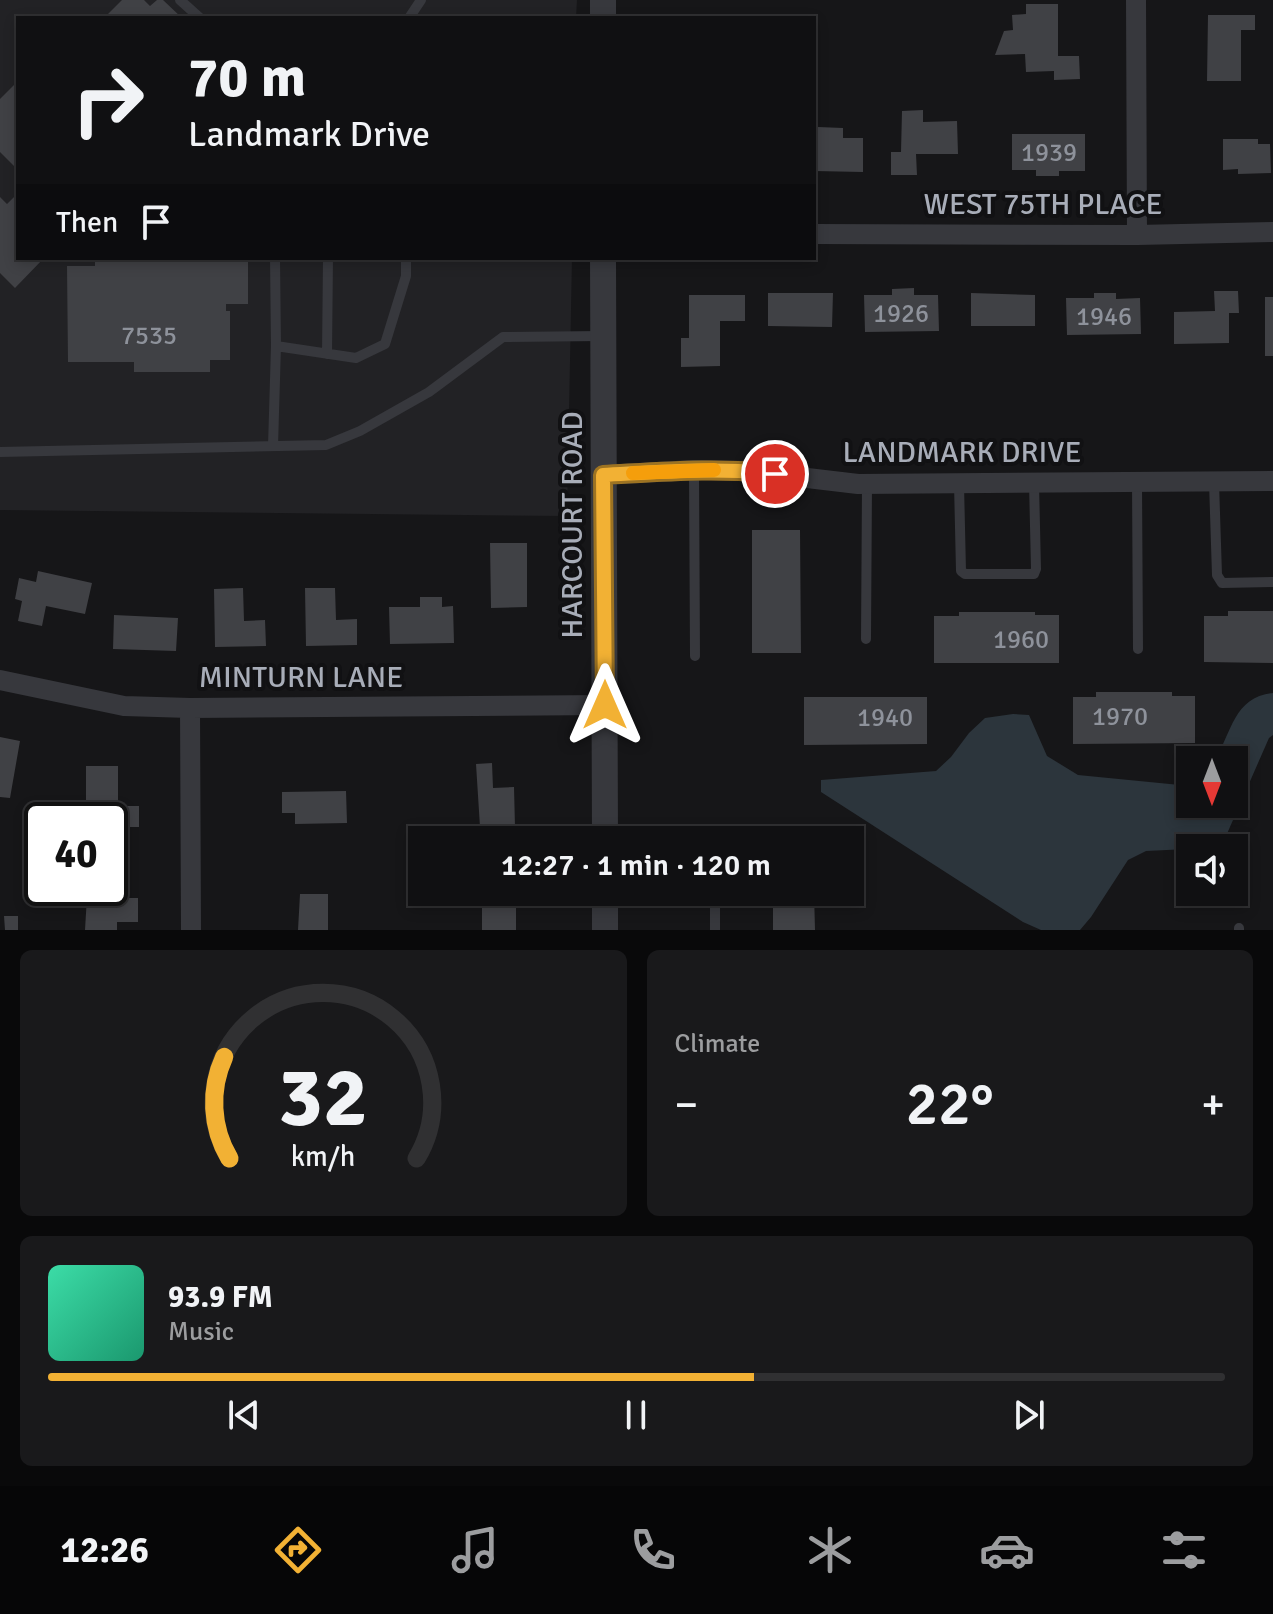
<!DOCTYPE html>
<meta charset="utf-8">
<style>
:root{--surface:#101012;--page:#19191b;--text:#f1f3f6;--muted:#9c9d9f;--line:#303032;--accent:#f2b134}
body{margin:0;font-family:Signika,sans-serif;background:var(--page);color:var(--text);height:100vh;display:flex;flex-direction:column;font-size:30px;white-space:nowrap}
*{box-sizing:border-box;margin:0}
p{font-size:26px;color:var(--muted)}
.icon{flex:none;width:44px;height:44px;fill:none;stroke:currentColor;stroke-width:2;stroke-linecap:round;stroke-linejoin:round}
.map{position:relative;height:930px;overflow:hidden}
.panel{display:flex;flex-direction:column;gap:20px;padding:20px;background:#09090a;flex:1}
.panel>*{flex:none}
.banner{position:absolute;left:16px;top:16px;width:800px;height:244px;border-radius:0px;box-shadow:0 4px 12px #0003,0 0 0 2px var(--line);background:#101012;color:var(--text);overflow:hidden}
.needle{width:52px;rotate:180deg}
.tools{position:absolute;left:1176px;top:746px;display:grid;gap:16px}
.tools a{display:grid;place-items:center;width:72px;height:72px;border-radius:0px;background:var(--surface);box-shadow:0 4px 12px #0003,0 0 0 2px var(--line);font-size:40px}
.speed{position:absolute;left:24px;top:802px;display:flex;gap:16px;font-size:40px;font-weight:700;text-align:center}
.speed>*{display:grid;place-content:center;width:104px;height:104px;border-radius:50%;background:var(--surface);box-shadow:0 4px 12px #0003,0 0 0 2px var(--line);line-height:1}
.speed .limit{border:4px solid #111;border-radius:12px;background:#fff;color:#111}
.pin{position:absolute;display:grid;place-items:center;width:68px;height:68px;color:#fff;margin:-34px;border:4px solid #fff;border-radius:50%;box-shadow:0 2px 8px #0007}
.me{position:absolute;width:88px;margin:-44px;rotate:0deg;stroke-linejoin:round;filter:drop-shadow(0 0 6px #0008)}
.turn{display:flex;align-items:center;gap:28px;height:168px;padding:0 40px;font-size:36px}
.turn .icon{width:104px;height:104px;stroke-width:2.5}
.turn b{display:block;font-size:56px;line-height:68px}
.then{display:flex;align-items:center;height:76px;padding:0 40px;background:#0003;gap:16px;font-size:30px}
.big{font-size:60px;font-weight:600;line-height:1.1}
.panel .tile{flex:1;display:flex;flex-direction:column;justify-content:center;gap:12px;min-width:0;padding:0 28px;border-radius:12px;background:var(--page)}
.panel .dial{align-items:center;gap:0}
.dial svg{height:208px;overflow:visible;fill:none;stroke:var(--line);stroke-width:7;stroke-linecap:round;text-anchor:middle}
.dial text{fill:var(--text);stroke:none}
.song{display:flex;align-items:center;gap:24px}
.cover{width:96px;height:96px;border-radius:12px;background:linear-gradient(135deg,hsl(160 70% 55%),hsl(160 70% 35%))}
.played{height:8px;border-radius:4px;background:linear-gradient(90deg,var(--accent) 60%,var(--line) 60%)}
.keys{display:flex;justify-content:space-around;direction:ltr}
.heat{display:flex;justify-content:space-between;align-items:center;font-size:44px;direction:ltr}
.panel .tiles{flex:1;display:grid;gap:20px;grid-template-columns:1fr 1fr}
.tile:last-child{grid-column:span 2}
.trip{position:absolute;left:408px;top:826px;width:456px;height:80px;border-radius:0px;background:var(--surface);box-shadow:0 4px 12px #0003,0 0 0 2px var(--line);font-weight:600;line-height:80px;text-align:center}
.tab-bar{display:flex;height:128px;justify-content:space-around;align-items:center;background:#060607;color:var(--muted)}
.tab-bar .icon{width:56px;height:56px}
.tab-bar .on{color:var(--accent)}
.tab-bar b{font-size:36px;color:var(--text)}
.map>svg:first-child{display:block}
.built{fill:#222225}
.water{fill:#2c353c}
.building{fill:#404145}
.lines{fill:none;stroke-linecap:round;stroke-linejoin:round}
.service{stroke:#37383d;stroke-width:10}
.minor{stroke:#37383d;stroke-width:20}
.tertiary{stroke:#37383d;stroke-width:26}
.route-casing{stroke:#9d7322;stroke-width:20}
.route{stroke:#f2b134;stroke-width:14}
.slow{stroke:#f59e0b;stroke-width:14}
.labels{text-anchor:middle;stroke-width:8;stroke-linejoin:round;paint-order:stroke}
.number-label{font-size:26px;fill:#8e929b}
.street-label{font-size:30px;fill:#a8adb8;stroke:#111113}
</style>
<div class="map">
<svg width="1273" height="930" viewBox="0 0 1273 930">
<rect width="100%" height="100%" fill="#161618"/>
<path class="built" d="M0 0H577L576 18H18V258H572L567 516 0 510Z"/>
<path class="water" d="M1273 693V735L1269 738 1226 836 1209 848 1146 851 1128 860 1091 917 1080 930H1041L1023 922 821 792V780L936 771 951 757 969 733 985 718 1013 714 1029 715 1047 756 1078 775 1190 786V804H1234V760H1215C1232 732 1234 697 1273 693Z"/>
<path class="building" d="M122 0H144L150 6 157 0H163L182 18H104Z
M1026 4H1058V56H1079L1080 79 1054 80V71L1026 72 1025 54 995 55 1004 31 1013 30 1012 15 1026 14Z
M1208 15H1255V30H1241V81H1207Z
M18 81V170L0 152V99Z
M923 110V122L957 121 958 154H916L917 175H891V152H901L902 111Z
M818 127 843 128V138H863V172L814 171V139H818Z
M1012 134H1085V171H1059V176H1036V170H1012Z
M1223 139H1258V144H1270L1271 173 1238 174V169L1223 170Z
M18 193V258H44L15 288 0 273V197L7 204Z
M95 258H248V304H226V311H230V360H210V372H134V362H68L67 266H95Z
M914 288V295H938L939 331 865 332 864 295H892V289Z
M1214 291H1238L1239 313H1229V343L1174 344V312L1215 311Z
M768 293H833L832 327 768 326Z
M971 293 1035 295V326H971Z
M1094 293H1116V299L1140 298 1141 334 1067 335 1066 298H1094Z
M689 295H745V321H720V366L681 367V338H689Z
M1265 297H1273V356H1265Z
M752 530H800L801 653H752Z
M490 543H527V607L491 608Z
M38 571 92 583 85 614 46 606 42 626 18 621 22 601 15 599 19 578 36 582Z
M243 588 244 621 265 620 266 646 215 647 214 589Z
M305 588H335L336 620 357 619V645L306 646Z
M420 597H442V607L453 606 454 643 390 644 389 607H420Z
M1228 611H1273V663L1204 662V616H1228Z
M959 612H1035V615H1059V663H934V616H959Z
M114 615 178 618 176 651 113 649Z
M1096 692H1172V696H1195V743L1073 744V697H1096Z
M804 697H927V744L804 745Z
M0 737 20 741 10 798 0 797Z
M492 763 493 788 514 787 515 827H480L476 764Z
M86 766H118V806H139V827H118V836L110 837V820H73V804H86Z
M346 791 347 823 295 824V813H282V792Z
M813 830V840H772V831Z
M482 892H520V905H516V930H482Z
M773 892H814L815 930H773Z
M300 894H328V930H298Z
M87 896H104L105 908H117L116 898H138V922H117V930H85Z
M4 916H18V930H5Z"/>
<g class="lines">
<path class="service" d="M180 0 200 18
M409 18 421 0
M275 258 276 346
M327 354 328 258
M273 446 276 346 356 358 385 344 406 276V258
M0 452 326 445 360 431 429 392 503 337 601 336
M694 470 695 656
M1137 482 1138 649
M1214 482 1217 575 1222 583 1273 582
M959 484 961 571 965 574H1034L1036 569 1034 483
M866 639 867 484
M715 892V930
M1239 928V930"/>
<path class="minor" d="M1136 0 1137 235
M814 234 1137 235 1273 232
M603 475 694 470 748 471 858 484 1273 481
M0 680 124 706 190 708 605 705
M190 708 191 930"/>
<path class="tertiary" d="M603 0V18
M603 258 605 840
M605 892V930"/>
</g>
<g class="lines">
<g class="route-casing">
<path id="route" d="M605 705 603 475C661 472 718 467 775 474"/>
</g>
<use href="#route" class="route"/>
<path class="slow" d="M633 473 714 470"/>
</g>
<g class="labels">
<g class="number-label">
<text x="1049" y="161">1939</text>
<text x="901" y="322">1926</text>
<text x="1104" y="325">1946</text>
<text x="149" y="344">7535</text>
<text x="1021" y="648">1960</text>
<text x="1120" y="725">1970</text>
<text x="885" y="726">1940</text>
</g>
<g class="street-label">
<text x="1043" y="214">WEST 75TH PLACE</text>
<text x="962" y="462">LANDMARK DRIVE</text>
<text transform="translate(572 525) rotate(-90)" y="10">HARCOURT ROAD</text>
<text x="301" y="687">MINTURN LANE</text>
</g>
</g>
</svg>
<div class="tools">
<a><svg class="needle" viewBox="-14 -14 28 28"><path d="M0-13l5 13h-10z" fill="#e53935"/><path d="M0 13l5-13h-10z" fill="#9c9d9f"/></svg></a>
<a><svg class="icon" aria-label="sound" viewBox="0 0 24 24"><path d="M4 9h4l5-4v14l-5-4H4zM17 9q2 3 0 6"/></svg></a>
</div>
<div class="speed"><div class="limit">40</div></div>
<div class="pin" style="left:775px;top:474px;background:#d93025"><svg class="icon" aria-label="arrive" viewBox="0 0 24 24"><path d="M6 21V4h12l-3 4 3 4H6"/></svg></div>
<svg class="me" style="left:605px;top:705px" viewBox="-20 -20 40 40"><path d="M0-17L14 15 0 8-14 15z" fill="#f2b134" stroke="#fff" stroke-width="4"/></svg>
<div class="trip">12:27 · 1 min · 120 m</div>
<div class="banner">
<div class="turn"><svg class="icon" aria-label="right" viewBox="0 0 24 24"><path d="M7 20v-9h11M14 6l5 5-5 5"/></svg><div><b>70 m</b>Landmark Drive</div></div>
<div class="then">Then<svg class="icon" aria-label="arrive" viewBox="0 0 24 24"><path d="M6 21V4h12l-3 4 3 4H6"/></svg></div>
</div>
</div>
<section class="panel">
<div class="tiles">
<div class="tile dial"><svg viewBox="0 0 100 80">
<path d="M14 69A42 42 0 1 1 86 69"/>
<path d="M14 69A42 42 0 0 1 12 30" stroke="#f2b134"/>
<text x="50" y="56" font-size="32" font-weight="700">32</text>
<text x="50" y="72" font-size="11">km/h</text>
</svg></div>
<div class="tile"><p>Climate</p>
<div class="heat"><a>−</a><b class="big">22°</b><a>+</a></div>
</div>
<div class="tile">
<div class="song"><i class="cover"></i><div><b>93.9 FM</b><p>Music</p></div></div>
<div class="played"></div>
<div class="keys"><svg class="icon" aria-label="previous" viewBox="0 0 24 24"><path d="M18 5L8 12l10 7zM5 5v14"/></svg><svg class="icon" aria-label="pause" viewBox="0 0 24 24"><path d="M8 5v14M16 5v14"/></svg><svg class="icon" aria-label="next" viewBox="0 0 24 24"><path d="M6 5l10 7-10 7zM19 5v14"/></svg></div>
</div>
</div>
</section>
<nav class="tab-bar">
<b>12:26</b>
<svg class="icon on" aria-label="directions" viewBox="0 0 24 24"><path d="M12 3l9 9-9 9-9-9zM9 14v-3h6M13 9l2 2-2 2"/></svg>
<svg class="icon" aria-label="music" viewBox="0 0 24 24"><path d="M9 18V5l10-2v13"/><circle cx="6" cy="18" r="3"/><circle cx="16" cy="16" r="3"/></svg>
<svg class="icon" aria-label="phone" viewBox="0 0 24 24"><path d="M5 4h4l2 5-3 2q2 4 5 5l2-3 5 2v4C11 20 4 13 5 4z"/></svg>
<svg class="icon" aria-label="climate" viewBox="0 0 24 24"><path d="M12 3v18M4 7l16 10M4 17L20 7"/></svg>
<svg class="icon" aria-label="car" viewBox="0 0 24 24"><path d="M5 17H2v-5l4-1 3-4h7l3 4 3 1v5h-3M9 17h6M6 11h13"/><circle cx="7" cy="17" r="2"/><circle cx="17" cy="17" r="2"/></svg>
<svg class="icon" aria-label="filters" viewBox="0 0 24 24"><path d="M4 7h16M4 17h16"/><circle cx="9" cy="7" r="2"/><circle cx="15" cy="17" r="2"/></svg>
</nav>
